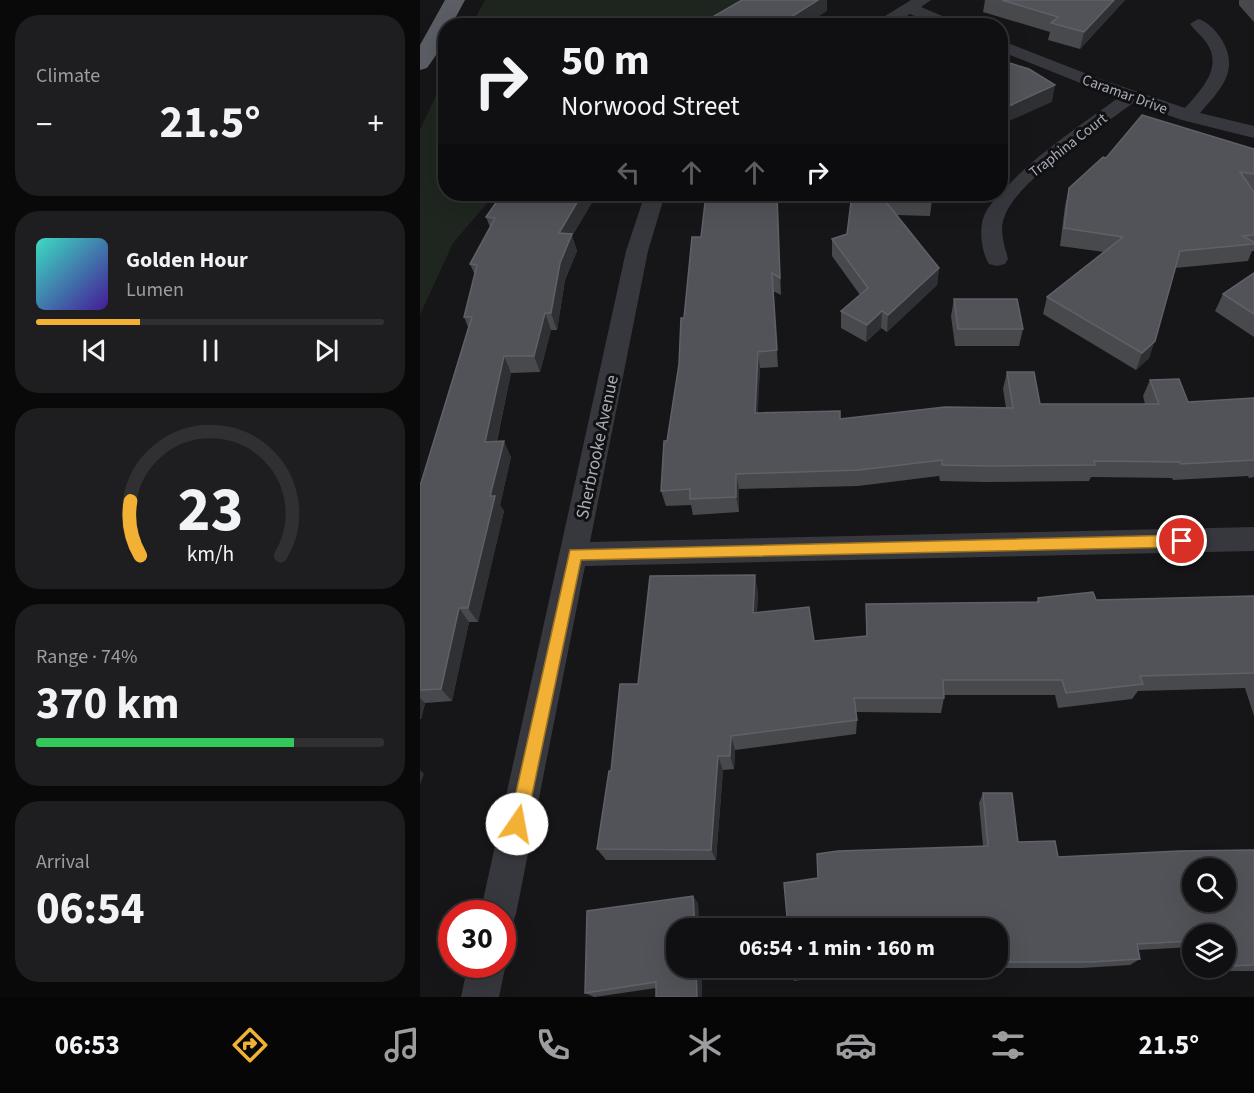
<!DOCTYPE html>
<meta charset="utf-8">
<style>
:root{--surface:#101012;--page:#1e1e20;--text:#f1f3f6;--muted:#9c9d9f;--line:#303032;--accent:#f2b134}
body{margin:0;font-family:"Source Sans 3",sans-serif;background:var(--page);color:var(--text);height:100vh;display:flex;flex-direction:column;font-size:22px;white-space:nowrap}
*{box-sizing:border-box;margin:0}
p{font-size:20px;color:var(--muted)}
.icon{flex:none;width:33px;height:33px;fill:none;stroke:currentColor;stroke-width:2;stroke-linecap:round;stroke-linejoin:round}
.map{position:relative;flex:1;overflow:hidden}
.details{display:flex;flex-direction:column;gap:15px;padding:15px;background:#09090a;width:420px}
.details>*{flex:none}
.top-card{position:absolute;left:18px;top:18px;width:570px;height:183px;border-radius:24px;box-shadow:0 6px 24px #0002,0 0 0 2px var(--line);background:#101012;color:var(--text);overflow:hidden}
.tools{position:absolute;left:762px;top:858px;display:grid;gap:12px}
.tools a{display:grid;place-items:center;width:54px;height:54px;border-radius:50%;background:var(--surface);box-shadow:0 6px 24px #0002,0 0 0 2px var(--line);font-size:30px}
.speed{position:absolute;left:18px;top:900px;display:flex;gap:12px;font-size:30px;font-weight:700;text-align:center}
.speed>*{display:grid;place-content:center;width:78px;height:78px;border-radius:50%;background:var(--surface);box-shadow:0 6px 24px #0002,0 0 0 2px var(--line);line-height:1}
.speed .limit{border:9px solid #d22;background:#fff;color:#111}
.pin{position:absolute;display:grid;place-items:center;width:51px;height:51px;color:#fff;margin:-26px;border:3px solid #fff;border-radius:50%;box-shadow:0 2px 6px #0007}
.me{position:absolute;width:66px;margin:-33px;rotate:12deg;stroke-linejoin:round;filter:drop-shadow(0 0 4px #0008)}
.turn{display:flex;align-items:center;gap:21px;height:126px;padding:0 24px;font-size:27px}
.turn .icon{width:78px;height:78px;stroke-width:2.5}
.turn b{display:block;font-size:42px;line-height:51px}
.lanes{display:flex;align-items:center;height:57px;padding:0 24px;background:#0003;justify-content:center;gap:30px;direction:ltr}
.lanes .off{opacity:.35}
.big{font-size:45px;font-weight:700;line-height:1.1}
.details .card{flex:1;display:flex;flex-direction:column;justify-content:center;gap:9px;min-width:0;padding:0 21px;border-radius:24px;background:var(--page)}
.details .dial{align-items:center;gap:0}
.dial svg{height:156px;overflow:visible;fill:none;stroke:var(--line);stroke-width:7;stroke-linecap:round;text-anchor:middle}
.dial text{fill:var(--text);stroke:none}
.song{display:flex;align-items:center;gap:18px}
.cover{width:72px;height:72px;border-radius:9px;background:linear-gradient(135deg,hsl(170 70% 55%),hsl(260 70% 35%))}
.played{height:6px;border-radius:3px;background:linear-gradient(90deg,var(--accent) 30%,var(--line) 30%)}
.keys{display:flex;justify-content:space-around;direction:ltr}
.heat{display:flex;justify-content:space-between;align-items:center;font-size:33px;direction:ltr}
.charge{height:9px;border-radius:4px;background:linear-gradient(90deg,#34c759 74%,var(--line) 0)}
.trip{position:absolute;left:246px;top:918px;width:342px;height:60px;border-radius:24px;background:var(--surface);box-shadow:0 6px 24px #0002,0 0 0 2px var(--line);font-weight:700;line-height:60px;text-align:center}
.dock{display:flex;height:96px;justify-content:space-around;align-items:center;background:#060607;color:var(--muted)}
.dock .icon{width:42px;height:42px}
.dock .current{color:var(--accent)}
.dock b{font-size:27px;color:var(--text)}
main{display:flex;flex:1;min-height:0}
.map>svg:first-child{display:block}
.green{fill:#1e261f}
.lines{fill:none;stroke-linecap:round;stroke-linejoin:round}
.minor{fill:#37383d;fill-rule:evenodd}
.trunk{fill:#5b5e65;fill-rule:evenodd}
.wall{fill:#47494d}
.shaded-wall{fill:#2f3033}
.building{fill:#525359;stroke:#5f6168;stroke-width:1.5;fill-rule:evenodd}
.route{fill:#f2b134;stroke:#9d7322;stroke-width:1.5}
.labels{text-anchor:middle;stroke-width:6;stroke-linejoin:round;paint-order:stroke}
.far-street-label{font-size:15px;fill:#a8adb8;stroke:#111113}
.street-label{font-size:18px;fill:#a8adb8;stroke:#111113}
</style>
<main>
<section class="details">
<div class="card"><p>Climate</p>
<div class="heat"><a>−</a><b class="big">21.5°</b><a>+</a></div>
</div>
<div class="card">
<div class="song"><i class="cover"></i><div><b>Golden Hour</b><p>Lumen</p></div></div>
<div class="played"></div>
<div class="keys"><svg class="icon" aria-label="previous" viewBox="0 0 24 24"><path d="M18 5L8 12l10 7zM5 5v14"/></svg><svg class="icon" aria-label="pause" viewBox="0 0 24 24"><path d="M8 5v14M16 5v14"/></svg><svg class="icon" aria-label="next" viewBox="0 0 24 24"><path d="M6 5l10 7-10 7zM19 5v14"/></svg></div>
</div>
<div class="card dial"><svg viewBox="0 0 100 80">
<path d="M14 69A42 42 0 1 1 86 69"/>
<path d="M14 69A42 42 0 0 1 9 41" stroke="#f2b134"/>
<text x="50" y="56" font-size="32" font-weight="700">23</text>
<text x="50" y="72" font-size="11">km/h</text>
</svg></div>
<div class="card"><p>Range · 74%</p><b class="big">370 km</b><div class="charge"></div></div>
<div class="card"><p>Arrival</p><b class="big">06:54</b></div>
</section>
<div class="map">
<svg width="834" height="997" viewBox="0 0 834 997">
<rect width="100%" height="100%" fill="#161618"/>
<path class="green" d="M65 0H329L278 25 51 26Z
M25 76 26 194H75L33 243 0 315V130Z"/>
<g class="lines">
<path class="minor" d="M491 0H511L501 7 539 23 541 26H518L490 14 470 26H449Z
M778 19C787 21 795 30 800 37 821 69 802 88 780 113L834 126V138L762 120 713 103C680 128 596 180 584 218 579 231 585 247 588 259L585 264 577 266 569 264C562 253 559 232 563 219 566 208 574 201 580 194 613 156 657 128 698 98L580 51V40L680 79 765 108C781 90 804 67 786 42 781 35 775 31 770 24Z
M225 194H245L228 251 170 542 834 527V551L165 566 96 914 91 927 82 930V914H60L206 251Z
M82 956 86 964 79 997H41L48 964H82Z"/>
<path class="trunk" d="M25 0H45L31 26H26C26 41 16 56 7 68L0 70V45Z"/>
</g>
<path class="wall" d="M565 0H705L660 49 628 40 630 32 563 12Z
M819 0H834V22L819 5Z
M834 149V251H832L828 261 755 268 729 358 716 370 623 314 627 297 684 252 640 246 645 206 649 188 686 158Z
M82 194H177L152 236 157 251 145 280 137 330H131L120 372 91 373 77 441 91 457 80 505 84 511 58 622H49L32 701 5 703 1 719H0V486L48 327 44 317 55 275 50 264 70 227 66 217Z
M357 194 361 295 353 291 358 367 340 368 337 413 420 419 586 408 583 389 587 372 620 404H725L723 396 730 380 768 402 834 398V477L829 478 828 476 753 480 752 478 671 477 669 481 564 482 520 481 519 476 438 486 319 489V512L273 515 271 505 246 506 241 491 247 441 259 364 264 318 281 237Z
M432 194 512 199 510 216 476 215 519 268 517 285 467 332 461 328 446 342 421 328V311L440 295 412 256V239L427 234Z
M834 273V337L795 311 803 294Z
M534 299 603 329 599 346H535L531 316Z
M338 592 337 612 394 641 446 636V604L616 602 618 598 676 600 834 596V716L825 688 718 691 712 699 638 708 635 695H524V698L521 713 436 712 437 720 436 734 315 750 314 769 303 770 296 860H186L177 849 191 771 218 684Z
M563 793 598 842 638 857 834 850V971H784L783 968H806V934H772V947L718 950 720 959 710 965 662 968H534L531 972 458 976 457 969 374 981 372 968H578V928L398 878 563 846 559 803Z
M278 903 279 928H256V968H281L282 997 236 988 175 997H174L165 993Z"/>
<path class="shaded-wall" d="M398 0H407V11L384 26H357Z
M694 0H705L660 49 664 32Z
M635 85 632 102 580 125V110Z
M162 194H177L152 236 157 251 145 280 137 330 131 313 139 233Z
M519 268 517 285 467 332 468 315Z
M462 311 461 328 446 342 447 325Z
M125 313 131 330 120 372 114 356Z
M735 341 729 358 716 370 722 353Z
M338 352 340 368 337 429 335 413Z
M84 356 91 373 73 458 65 442Z
M84 441 91 457 80 505 84 511 58 622 48 608 70 496Z
M316 474 319 489V512L316 497Z
M335 575 338 592 336 629 333 613Z
M39 608 49 622 32 701 21 689Z
M0 698 5 703 1 719 0 718Z
M311 736 315 750 314 769 310 756Z
M298 756 303 770 296 860 291 850Z
M0 770 4 774 0 784Z
M273 896 278 903 279 928H275Z
M276 968H281L282 997H277Z"/>
<path class="building" d="M322 0H398L357 26H277Z
M582 0H694L664 32 631 23 638 17Z
M580 60 609 69 635 85 580 110Z
M722 115 834 149V174L820 172 834 192V235L823 236 834 242V244L760 251 735 341 722 353 627 297 703 237 644 228 649 188 683 157 686 158Z
M82 194H162L139 233 152 234 140 263 131 313H125L114 356H84L65 442 84 441 70 496H75L48 608H39L21 689 0 690V486L52 317H44L57 265 50 264 75 218 66 217Z
M286 194H357L360 278 352 273 357 350 338 352 335 413 420 411V419L525 407 593 408 587 372H614L620 404H739L730 380 759 379 768 402 834 398V460L761 464 760 462 674 461 675 465 567 466 522 465V460L439 470 316 474V497L270 499V489L241 491 244 441H247L259 364 261 318H264L272 237H281Z
M432 194H512V199L462 197 519 268 468 315 462 311 447 325 421 311 448 288 412 239 427 234Z
M834 273V314L803 294Z
M534 299H597L603 329H538Z
M335 575 333 613 389 607 394 641 447 636 446 604 619 602 618 598 673 592 676 600 834 596V673L720 676 723 684 646 693 642 680H523L524 698H434L437 720 311 736 310 756H298L291 850 177 849 189 771H191L200 684H218L230 576Z
M563 793H592L598 842 635 841 638 857 759 851 834 850V965L806 966V934H772V941L717 944 720 959 671 962H578V928H368L364 883 398 878 397 854 418 851 568 846ZM772 868H806V902H772Z
M273 896 275 928H256V968H276L277 997H236V982L165 993 167 911Z
M372 968H429L373 976Z
M459 968H519L459 971Z"/>
<path class="route" d="M762 535 767 537 770 541 767 545 762 547 161 560 106 824 103 830 97 832 91 830 89 824 150 550Z"/>
<g class="labels">
<g class="far-street-label">
<text transform="translate(705 94) rotate(20)" y="5">Caramar Drive</text>
<text transform="translate(648 145) rotate(-38)" y="5">Traphina Court</text>
</g>
<g class="street-label">
<text transform="translate(177 447) rotate(-78)" y="6">Sherbrooke Avenue</text>
</g>
</g>
</svg>
<div class="tools">
<a><svg class="icon" aria-label="search" viewBox="0 0 24 24"><circle cx="10" cy="10" r="6"/><path d="M15 15l6 6"/></svg></a>
<a><svg class="icon" aria-label="layers" viewBox="0 0 24 24"><path d="M12 4l9 5-9 5-9-5zM3 14l9 5 9-5"/></svg></a>
</div>
<div class="speed"><div class="limit">30</div></div>
<div class="pin" style="left:762px;top:541px;background:#d93025"><svg class="icon" aria-label="arrive" viewBox="0 0 24 24"><path d="M6 21V4h12l-3 4 3 4H6"/></svg></div>
<svg class="me" style="left:97px;top:824px" viewBox="-20 -20 40 40"><circle r="19" fill="#fff"/><path d="M0-13L10 11 0 6-10 11z" fill="#f2b134"/></svg>
<div class="trip">06:54 · 1 min · 160 m</div>
<div class="top-card">
<div class="turn"><svg class="icon" aria-label="right" viewBox="0 0 24 24"><path d="M7 20v-9h11M14 6l5 5-5 5"/></svg><div><b>50 m</b>Norwood Street</div></div>
<div class="lanes"><svg class="icon off" aria-label="left" viewBox="0 0 24 24"><path d="M17 20v-9H6M10 6l-5 5 5 5"/></svg><svg class="icon off" aria-label="ahead" viewBox="0 0 24 24"><path d="M12 20V5M6 11l6-6 6 6"/></svg><svg class="icon off" aria-label="ahead" viewBox="0 0 24 24"><path d="M12 20V5M6 11l6-6 6 6"/></svg><svg class="icon" aria-label="right" viewBox="0 0 24 24"><path d="M7 20v-9h11M14 6l5 5-5 5"/></svg></div>
</div>
</div>
</main>
<nav class="dock">
<b>06:53</b>
<svg class="icon current" aria-label="directions" viewBox="0 0 24 24"><path d="M12 3l9 9-9 9-9-9zM9 14v-3h6M13 9l2 2-2 2"/></svg>
<svg class="icon" aria-label="music" viewBox="0 0 24 24"><path d="M9 18V5l10-2v13"/><circle cx="6" cy="18" r="3"/><circle cx="16" cy="16" r="3"/></svg>
<svg class="icon" aria-label="phone" viewBox="0 0 24 24"><path d="M5 4h4l2 5-3 2q2 4 5 5l2-3 5 2v4C11 20 4 13 5 4z"/></svg>
<svg class="icon" aria-label="climate" viewBox="0 0 24 24"><path d="M12 3v18M4 7l16 10M4 17L20 7"/></svg>
<svg class="icon" aria-label="car" viewBox="0 0 24 24"><path d="M5 17H2v-5l4-1 3-4h7l3 4 3 1v5h-3M9 17h6M6 11h13"/><circle cx="7" cy="17" r="2"/><circle cx="17" cy="17" r="2"/></svg>
<svg class="icon" aria-label="filters" viewBox="0 0 24 24"><path d="M4 7h16M4 17h16"/><circle cx="9" cy="7" r="2"/><circle cx="15" cy="17" r="2"/></svg>
<b>21.5°</b>
</nav>
